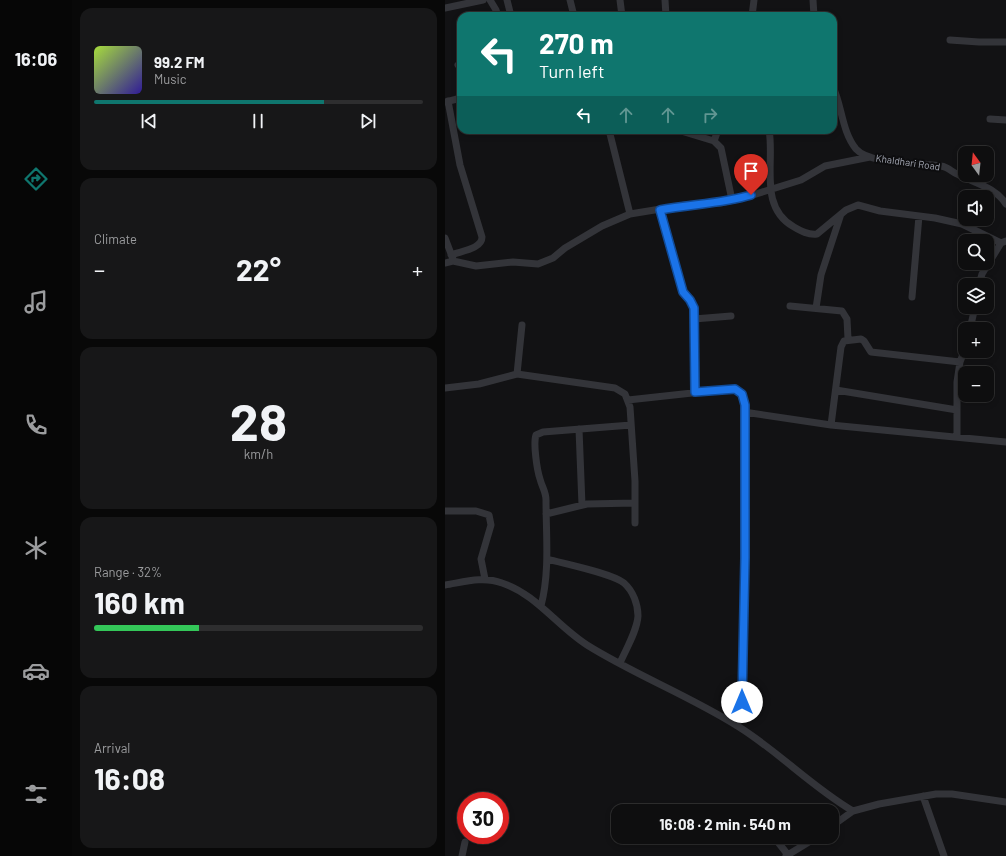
<!DOCTYPE html>
<meta charset="utf-8">
<style>
:root{--surface:#0e0e0f;--page:#171718;--text:#f1f3f6;--muted:#9b9c9e;--line:#2e2e2f;--accent:#0f766e}
body{margin:0;font-family:Barlow,sans-serif;background:var(--page);color:var(--text);height:100vh;display:flex;flex-direction:column;font-size:15px;white-space:nowrap}
*{box-sizing:border-box;margin:0}
p{font-size:13px;color:var(--muted)}
.icon{flex:none;width:22px;height:22px;fill:none;stroke:currentColor;stroke-width:2;stroke-linecap:round;stroke-linejoin:round}
.map{position:relative;flex:1;overflow:hidden}
.drawer{display:flex;flex-direction:column;gap:8px;padding:8px;background:#080808;width:373px}
.drawer>*{flex:none}
.hud{position:absolute;left:12px;top:12px;width:380px;height:122px;border-radius:12px;box-shadow:0 2px 6px #0003,0 0 0 1px var(--line);background:#0f766e;color:#fff;overflow:hidden}
.needle{width:26px;rotate:345deg}
.fabs{position:absolute;left:513px;top:146px;display:grid;gap:8px}
.fabs a{display:grid;place-items:center;width:36px;height:36px;border-radius:8px;background:var(--surface);box-shadow:0 2px 6px #0003,0 0 0 1px var(--line);font-size:20px}
.speed{position:absolute;left:12px;top:792px;display:flex;gap:8px;font-size:20px;font-weight:700;text-align:center}
.speed>*{display:grid;place-content:center;width:52px;height:52px;border-radius:50%;background:var(--surface);box-shadow:0 2px 6px #0003,0 0 0 1px var(--line);line-height:1}
.speed .limit{border:6px solid #d22;background:#fff;color:#111}
.pin{position:absolute;display:grid;place-items:center;width:34px;height:34px;color:#fff;margin:-41px -17px;border-radius:50% 50% 50% 0;rotate:-45deg;box-shadow:0 0 4px #0007}
.pin .icon{rotate:45deg}
.me{position:absolute;width:44px;margin:-22px;rotate:0deg;stroke-linejoin:round;filter:drop-shadow(0 0 3px #0008)}
.turn{display:flex;align-items:center;gap:14px;height:84px;padding:0 16px;font-size:18px}
.turn .icon{width:52px;height:52px;stroke-width:2.5}
.turn b{display:block;font-size:28px;line-height:34px}
.lanes{display:flex;align-items:center;height:38px;padding:0 16px;background:#0003;justify-content:center;gap:20px;direction:ltr}
.lanes .off{opacity:.35}
.big{font-size:30px;font-weight:700;line-height:1.1}
.drawer .widget{flex:1;display:flex;flex-direction:column;justify-content:center;gap:6px;min-width:0;padding:0 14px;border-radius:12px;background:var(--page)}
.drawer .dial{align-items:center;gap:0}
.dial b{font-size:52px;line-height:1}
.song{display:flex;align-items:center;gap:12px}
.cover{width:48px;height:48px;border-radius:6px;background:linear-gradient(135deg,hsl(80 70% 55%),hsl(250 70% 35%))}
.played{height:4px;border-radius:2px;background:linear-gradient(90deg,var(--accent) 70%,var(--line) 70%)}
.keys{display:flex;justify-content:space-around;direction:ltr}
.heat{display:flex;justify-content:space-between;align-items:center;font-size:22px;direction:ltr}
.charge{height:6px;border-radius:3px;background:linear-gradient(90deg,#34c759 32%,var(--line) 0)}
.trip{position:absolute;left:166px;top:804px;width:228px;height:40px;border-radius:12px;background:var(--surface);box-shadow:0 2px 6px #0003,0 0 0 1px var(--line);font-weight:700;line-height:40px;text-align:center}
main{display:flex;flex:1;min-height:0}
.tabs{display:flex;flex-direction:column;width:72px;justify-content:space-around;align-items:center;background:#060606;color:var(--muted)}
.tabs .icon{width:28px;height:28px}
.tabs .current{color:var(--accent)}
.tabs b{font-size:18px;color:var(--text)}
.map>svg:first-child{display:block}
.lines{fill:none;stroke-linecap:round;stroke-linejoin:round}
.street{stroke:#333439;stroke-width:7}
.route-casing{stroke:#114b97;stroke-width:10}
.route{stroke:#1a73e8;stroke-width:7}
.labels{text-anchor:middle;stroke-width:4;stroke-linejoin:round;paint-order:stroke}
.street-label{font-size:10px;fill:#a4a8b4;stroke:#0d0d0f}
</style>
<main>
<nav class="tabs">
<b>16:06</b>
<svg class="icon current" aria-label="directions" viewBox="0 0 24 24"><path d="M12 3l9 9-9 9-9-9zM9 14v-3h6M13 9l2 2-2 2"/></svg>
<svg class="icon" aria-label="music" viewBox="0 0 24 24"><path d="M9 18V5l10-2v13"/><circle cx="6" cy="18" r="3"/><circle cx="16" cy="16" r="3"/></svg>
<svg class="icon" aria-label="phone" viewBox="0 0 24 24"><path d="M5 4h4l2 5-3 2q2 4 5 5l2-3 5 2v4C11 20 4 13 5 4z"/></svg>
<svg class="icon" aria-label="climate" viewBox="0 0 24 24"><path d="M12 3v18M4 7l16 10M4 17L20 7"/></svg>
<svg class="icon" aria-label="car" viewBox="0 0 24 24"><path d="M5 17H2v-5l4-1 3-4h7l3 4 3 1v5h-3M9 17h6M6 11h13"/><circle cx="7" cy="17" r="2"/><circle cx="17" cy="17" r="2"/></svg>
<svg class="icon" aria-label="filters" viewBox="0 0 24 24"><path d="M4 7h16M4 17h16"/><circle cx="9" cy="7" r="2"/><circle cx="15" cy="17" r="2"/></svg>
</nav>
<section class="drawer">
<div class="widget">
<div class="song"><i class="cover"></i><div><b>99.2 FM</b><p>Music</p></div></div>
<div class="played"></div>
<div class="keys"><svg class="icon" aria-label="previous" viewBox="0 0 24 24"><path d="M18 5L8 12l10 7zM5 5v14"/></svg><svg class="icon" aria-label="pause" viewBox="0 0 24 24"><path d="M8 5v14M16 5v14"/></svg><svg class="icon" aria-label="next" viewBox="0 0 24 24"><path d="M6 5l10 7-10 7zM19 5v14"/></svg></div>
</div>
<div class="widget"><p>Climate</p>
<div class="heat"><a>−</a><b class="big">22°</b><a>+</a></div>
</div>
<div class="widget dial"><b>28</b><p>km/h</p></div>
<div class="widget"><p>Range · 32%</p><b class="big">160 km</b><div class="charge"></div></div>
<div class="widget"><p>Arrival</p><b class="big">16:08</b></div>
</section>
<div class="map">
<svg width="561" height="856" viewBox="0 0 561 856">
<rect width="100%" height="100%" fill="#121214"/>
<g class="lines">
<path class="street" d="M45 0 51 10 53 16
M62 0 66 16
M125 0 129 16
M175 0 177 16
M220 0 221 16
M368 0 369 16
M0 8 38 0
M307 16 309 0
M505 40 534 42H561
M13 65 16 63
M388 87C397 106 397 132 411 149 425 165 475 162 496 166 503 167 507 172 512 174 529 183 550 187 561 204
M3 101 15 165 37 237C37 249 16 251 6 255
M0 102 16 98
M545 119 561 120
M164 130 185 214
M324 130C330 162 313 207 349 227 356 231 363 235 372 234L401 210 413 205 435 211 490 218 517 224 556 243
M236 131 269 141 276 148 287 200
M269 141 273 130
M215 210 238 292 245 300 249 308 250 392
M0 238 8 259
M0 263 8 261 31 266 68 262 93 264 108 258 120 248 157 226 185 214 240 205 275 203 298 198 356 180 380 166 425 157
M534 285 537 274 556 243 561 241
M467 297 474 216
M345 306 397 311 402 319 403 339
M371 308 376 275 396 214
M249 319 286 316
M525 329 530 307
M72 374 170 388 180 394 185 407 190 481V523
M0 388 34 384 72 374 77 325
M391 390 512 410
M183 400 284 389C296 389 298 394 300 405V558L297 702 296 712 292 726
M299 412 386 425 561 442
M386 425 396 347 399 341 416 339 419 341 426 352 515 362
M134 429 137 505
M512 437V382L515 362 520 349
M0 511H31L44 515 46 525 36 559 40 579
M101 514 142 504 190 503
M102 559C120 564 166 573 179 583 188 591 193 604 193 616 192 631 181 649 175 663
M0 585C19 582 38 576 57 583 91 594 112 626 142 645 190 675 245 696 294 727 334 752 367 787 408 811
M96 606C105 571 101 536 101 500 101 492 97 487 95 479 92 470 88 443 91 435L98 432 186 425
M478 796 499 856
M308 810 309 811
M387 826 408 811 434 804 491 794H507L561 802
M329 837 343 855
M17 856 20 842
M341 856 372 837"/>
</g>
<g class="lines">
<g class="route-casing">
<path id="route" d="M297 702 300 558V405L297 394 290 389 250 392 249 308 245 300 238 292 215 210C245 204 276 204 306 195"/>
</g>
<use href="#route" class="route"/>
</g>
<g class="labels">
<g class="street-label">
<text transform="translate(463 162) rotate(8)" y="4">Khaldhari Road</text>
</g>
</g>
</svg>
<div class="fabs">
<a><svg class="needle" viewBox="-14 -14 28 28"><path d="M0-13l5 13h-10z" fill="#e53935"/><path d="M0 13l5-13h-10z" fill="#9b9c9e"/></svg></a>
<a><svg class="icon" aria-label="sound" viewBox="0 0 24 24"><path d="M4 9h4l5-4v14l-5-4H4zM17 9q2 3 0 6"/></svg></a>
<a><svg class="icon" aria-label="search" viewBox="0 0 24 24"><circle cx="10" cy="10" r="6"/><path d="M15 15l6 6"/></svg></a>
<a><svg class="icon" aria-label="layers" viewBox="0 0 24 24"><path d="M12 4l9 5-9 5-9-5zM3 14l9 5 9-5"/></svg></a>
<a>+</a>
<a>−</a>
</div>
<div class="speed"><div class="limit">30</div></div>
<div class="pin" style="left:306px;top:195px;background:#d93025"><svg class="icon" aria-label="arrive" viewBox="0 0 24 24"><path d="M6 21V4h12l-3 4 3 4H6"/></svg></div>
<svg class="me" style="left:297px;top:702px" viewBox="-20 -20 40 40"><circle r="19" fill="#fff"/><path d="M0-13L10 11 0 6-10 11z" fill="#1a73e8"/></svg>
<div class="trip">16:08 · 2 min · 540 m</div>
<div class="hud">
<div class="turn"><svg class="icon" aria-label="left" viewBox="0 0 24 24"><path d="M17 20v-9H6M10 6l-5 5 5 5"/></svg><div><b>270 m</b>Turn left</div></div>
<div class="lanes"><svg class="icon" aria-label="left" viewBox="0 0 24 24"><path d="M17 20v-9H6M10 6l-5 5 5 5"/></svg><svg class="icon off" aria-label="ahead" viewBox="0 0 24 24"><path d="M12 20V5M6 11l6-6 6 6"/></svg><svg class="icon off" aria-label="ahead" viewBox="0 0 24 24"><path d="M12 20V5M6 11l6-6 6 6"/></svg><svg class="icon off" aria-label="right" viewBox="0 0 24 24"><path d="M7 20v-9h11M14 6l5 5-5 5"/></svg></div>
</div>
</div>
</main>
